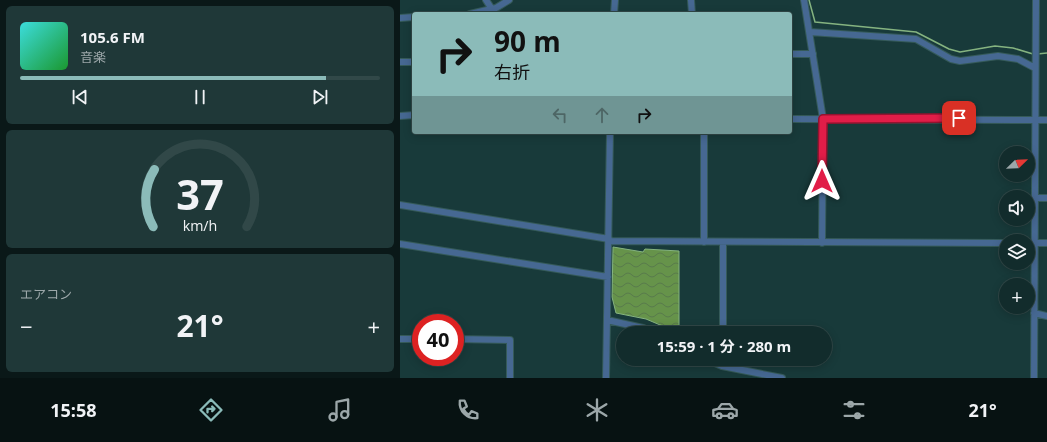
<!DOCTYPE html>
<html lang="ja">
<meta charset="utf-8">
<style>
:root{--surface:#122c2c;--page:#1f3838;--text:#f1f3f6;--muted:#9ca7a9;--line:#314848;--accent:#8bbbb9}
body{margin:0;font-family:"Open Sans","Noto Sans JP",sans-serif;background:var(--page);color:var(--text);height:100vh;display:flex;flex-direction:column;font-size:15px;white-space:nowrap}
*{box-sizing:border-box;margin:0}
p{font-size:13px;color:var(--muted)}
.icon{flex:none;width:22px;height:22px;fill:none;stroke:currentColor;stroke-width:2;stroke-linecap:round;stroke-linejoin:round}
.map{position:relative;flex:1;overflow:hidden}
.sheet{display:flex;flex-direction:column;gap:6px;padding:6px;background:#0a1818;width:400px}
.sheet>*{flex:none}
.top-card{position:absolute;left:12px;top:12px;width:380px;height:122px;border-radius:4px;box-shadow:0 2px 10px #0003,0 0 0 1px var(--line);background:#8bbbb9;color:#111;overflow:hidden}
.needle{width:26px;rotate:67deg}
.tools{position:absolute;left:599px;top:146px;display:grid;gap:8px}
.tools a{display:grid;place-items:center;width:36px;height:36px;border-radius:50%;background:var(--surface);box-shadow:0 2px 10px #0003,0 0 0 1px var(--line);font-size:20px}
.speed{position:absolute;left:12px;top:314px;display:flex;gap:8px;font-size:20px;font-weight:700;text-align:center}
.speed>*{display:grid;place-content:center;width:52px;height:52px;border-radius:50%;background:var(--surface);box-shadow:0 2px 10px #0003,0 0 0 1px var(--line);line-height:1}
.speed .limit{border:6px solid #d22;background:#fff;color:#111}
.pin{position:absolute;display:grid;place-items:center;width:34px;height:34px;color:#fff;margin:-17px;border-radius:8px;box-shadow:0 2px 6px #0006}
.me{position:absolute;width:44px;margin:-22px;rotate:0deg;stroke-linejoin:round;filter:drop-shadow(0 0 3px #0008)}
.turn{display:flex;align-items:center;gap:14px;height:84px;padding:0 16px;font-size:18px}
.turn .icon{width:52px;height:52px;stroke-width:2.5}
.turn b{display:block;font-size:28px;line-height:34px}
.lanes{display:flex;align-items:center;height:38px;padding:0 16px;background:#0003;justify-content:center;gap:20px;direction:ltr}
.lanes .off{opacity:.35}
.big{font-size:30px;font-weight:700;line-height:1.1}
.sheet .card{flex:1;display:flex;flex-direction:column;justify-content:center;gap:6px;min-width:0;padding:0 14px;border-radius:6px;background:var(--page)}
.sheet .dial{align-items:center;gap:0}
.dial svg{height:104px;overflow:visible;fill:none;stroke:var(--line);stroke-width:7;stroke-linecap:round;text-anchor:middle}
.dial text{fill:var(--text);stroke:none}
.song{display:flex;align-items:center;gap:12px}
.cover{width:48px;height:48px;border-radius:6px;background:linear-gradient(135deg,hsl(180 70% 55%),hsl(130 70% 35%))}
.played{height:4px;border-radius:2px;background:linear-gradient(90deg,var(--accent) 85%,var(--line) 85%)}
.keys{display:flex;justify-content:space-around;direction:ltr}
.heat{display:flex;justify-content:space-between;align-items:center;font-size:22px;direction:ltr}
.trip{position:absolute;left:216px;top:326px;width:216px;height:40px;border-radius:20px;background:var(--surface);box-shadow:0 2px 10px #0003,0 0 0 1px var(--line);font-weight:700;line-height:40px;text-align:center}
.tabs{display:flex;height:64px;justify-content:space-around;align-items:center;background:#071212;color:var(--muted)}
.tabs .icon{width:28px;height:28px}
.tabs .active{color:var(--accent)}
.tabs b{font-size:18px;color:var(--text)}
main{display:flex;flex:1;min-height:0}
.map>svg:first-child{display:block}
.water{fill:url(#water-waves);stroke:#85b380}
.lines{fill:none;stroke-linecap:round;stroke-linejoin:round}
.stream{stroke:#85b380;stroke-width:1.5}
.minor-casing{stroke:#355a59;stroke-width:8}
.minor{stroke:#466892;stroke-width:6}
.route-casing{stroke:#92132f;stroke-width:10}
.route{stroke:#e11d48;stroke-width:7}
</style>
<main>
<section class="sheet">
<div class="card">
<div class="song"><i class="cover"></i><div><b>105.6 FM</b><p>音楽</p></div></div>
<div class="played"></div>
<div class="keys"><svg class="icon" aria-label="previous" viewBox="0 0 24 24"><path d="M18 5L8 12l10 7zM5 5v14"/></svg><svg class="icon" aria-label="pause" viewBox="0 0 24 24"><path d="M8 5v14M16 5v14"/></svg><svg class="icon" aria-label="next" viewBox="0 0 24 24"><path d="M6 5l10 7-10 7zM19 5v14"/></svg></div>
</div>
<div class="card dial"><svg viewBox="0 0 100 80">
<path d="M14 69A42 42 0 1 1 86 69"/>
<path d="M14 69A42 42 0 0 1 15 25" stroke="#8bbbb9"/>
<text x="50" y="56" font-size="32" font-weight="700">37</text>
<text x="50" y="72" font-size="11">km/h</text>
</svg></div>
<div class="card"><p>エアコン</p>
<div class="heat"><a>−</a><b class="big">21°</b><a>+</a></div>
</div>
</section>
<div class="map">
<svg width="647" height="378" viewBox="0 0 647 378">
<defs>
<pattern id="water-waves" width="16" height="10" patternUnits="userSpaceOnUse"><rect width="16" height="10" fill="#66934a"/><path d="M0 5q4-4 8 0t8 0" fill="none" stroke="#587a4b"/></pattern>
</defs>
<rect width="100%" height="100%" fill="#183a3a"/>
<path class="water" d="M213 247 243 252 245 249 279 251V333L246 319 216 313 212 297Z"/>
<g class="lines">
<path class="stream" d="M409 0 415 22 516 32 549 49 560 52 595 46 613 48 633 54
M637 54 647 53"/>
<g class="minor-casing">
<path id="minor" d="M86 0 95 14
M291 0 292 14
M404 0 423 119 422 243
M70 14 96 8 109 0
M214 14 215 0
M0 18 14 17
M410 32 516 39 551 59 560 61 598 56 618 59 635 68
M390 54H413
M0 62H14
M0 116 14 115
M390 119 647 120
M635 198H647
M0 205 209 239
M208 241 606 243
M304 242V132
M628 243H647
M0 244 208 277
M634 313 647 316
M207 320 243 328 254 333
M323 333V242
M0 339H21
M55 339 110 340V378
M306 359 322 366 382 378
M206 378 210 132
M634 378 636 0"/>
</g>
<use href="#minor" class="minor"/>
</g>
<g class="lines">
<g class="route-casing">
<path id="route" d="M422 181 423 119 559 118"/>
</g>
<use href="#route" class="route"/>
</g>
</svg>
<div class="tools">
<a><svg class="needle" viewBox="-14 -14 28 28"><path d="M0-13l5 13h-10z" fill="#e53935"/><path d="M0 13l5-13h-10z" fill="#9ca7a9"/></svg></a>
<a><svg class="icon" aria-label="sound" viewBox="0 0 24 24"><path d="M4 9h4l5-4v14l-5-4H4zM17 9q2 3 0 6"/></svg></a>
<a><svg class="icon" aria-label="layers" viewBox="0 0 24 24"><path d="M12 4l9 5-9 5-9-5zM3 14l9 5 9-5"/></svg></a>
<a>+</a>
</div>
<div class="speed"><div class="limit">40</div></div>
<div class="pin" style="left:559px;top:118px;background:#d93025"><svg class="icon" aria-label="arrive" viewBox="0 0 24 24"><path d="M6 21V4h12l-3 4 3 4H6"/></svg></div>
<svg class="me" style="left:422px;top:181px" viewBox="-20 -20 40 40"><path d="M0-17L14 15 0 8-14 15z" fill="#e11d48" stroke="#fff" stroke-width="4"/></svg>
<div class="trip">15:59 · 1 分 · 280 m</div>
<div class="top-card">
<div class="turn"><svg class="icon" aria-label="right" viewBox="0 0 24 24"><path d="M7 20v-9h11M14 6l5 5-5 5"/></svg><div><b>90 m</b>右折</div></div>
<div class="lanes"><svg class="icon off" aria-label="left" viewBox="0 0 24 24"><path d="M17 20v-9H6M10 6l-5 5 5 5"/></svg><svg class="icon off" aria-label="ahead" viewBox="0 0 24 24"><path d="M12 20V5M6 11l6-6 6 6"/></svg><svg class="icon" aria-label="right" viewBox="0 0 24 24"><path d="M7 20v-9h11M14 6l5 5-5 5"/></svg></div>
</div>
</div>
</main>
<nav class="tabs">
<b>15:58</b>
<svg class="icon active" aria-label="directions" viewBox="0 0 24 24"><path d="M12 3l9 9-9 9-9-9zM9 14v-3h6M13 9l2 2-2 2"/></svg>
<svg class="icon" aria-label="music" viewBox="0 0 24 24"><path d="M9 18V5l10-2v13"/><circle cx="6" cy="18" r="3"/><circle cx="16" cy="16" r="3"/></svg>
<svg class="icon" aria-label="phone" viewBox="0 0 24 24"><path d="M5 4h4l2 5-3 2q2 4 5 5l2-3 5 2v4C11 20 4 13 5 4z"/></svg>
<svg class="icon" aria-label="climate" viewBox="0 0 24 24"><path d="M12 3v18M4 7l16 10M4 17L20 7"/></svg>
<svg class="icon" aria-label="car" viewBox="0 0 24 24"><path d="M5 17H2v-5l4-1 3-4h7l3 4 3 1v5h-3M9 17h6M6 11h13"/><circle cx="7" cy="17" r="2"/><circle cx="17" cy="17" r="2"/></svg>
<svg class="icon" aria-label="filters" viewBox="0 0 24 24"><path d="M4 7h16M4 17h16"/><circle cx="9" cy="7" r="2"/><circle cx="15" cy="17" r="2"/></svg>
<b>21°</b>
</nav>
